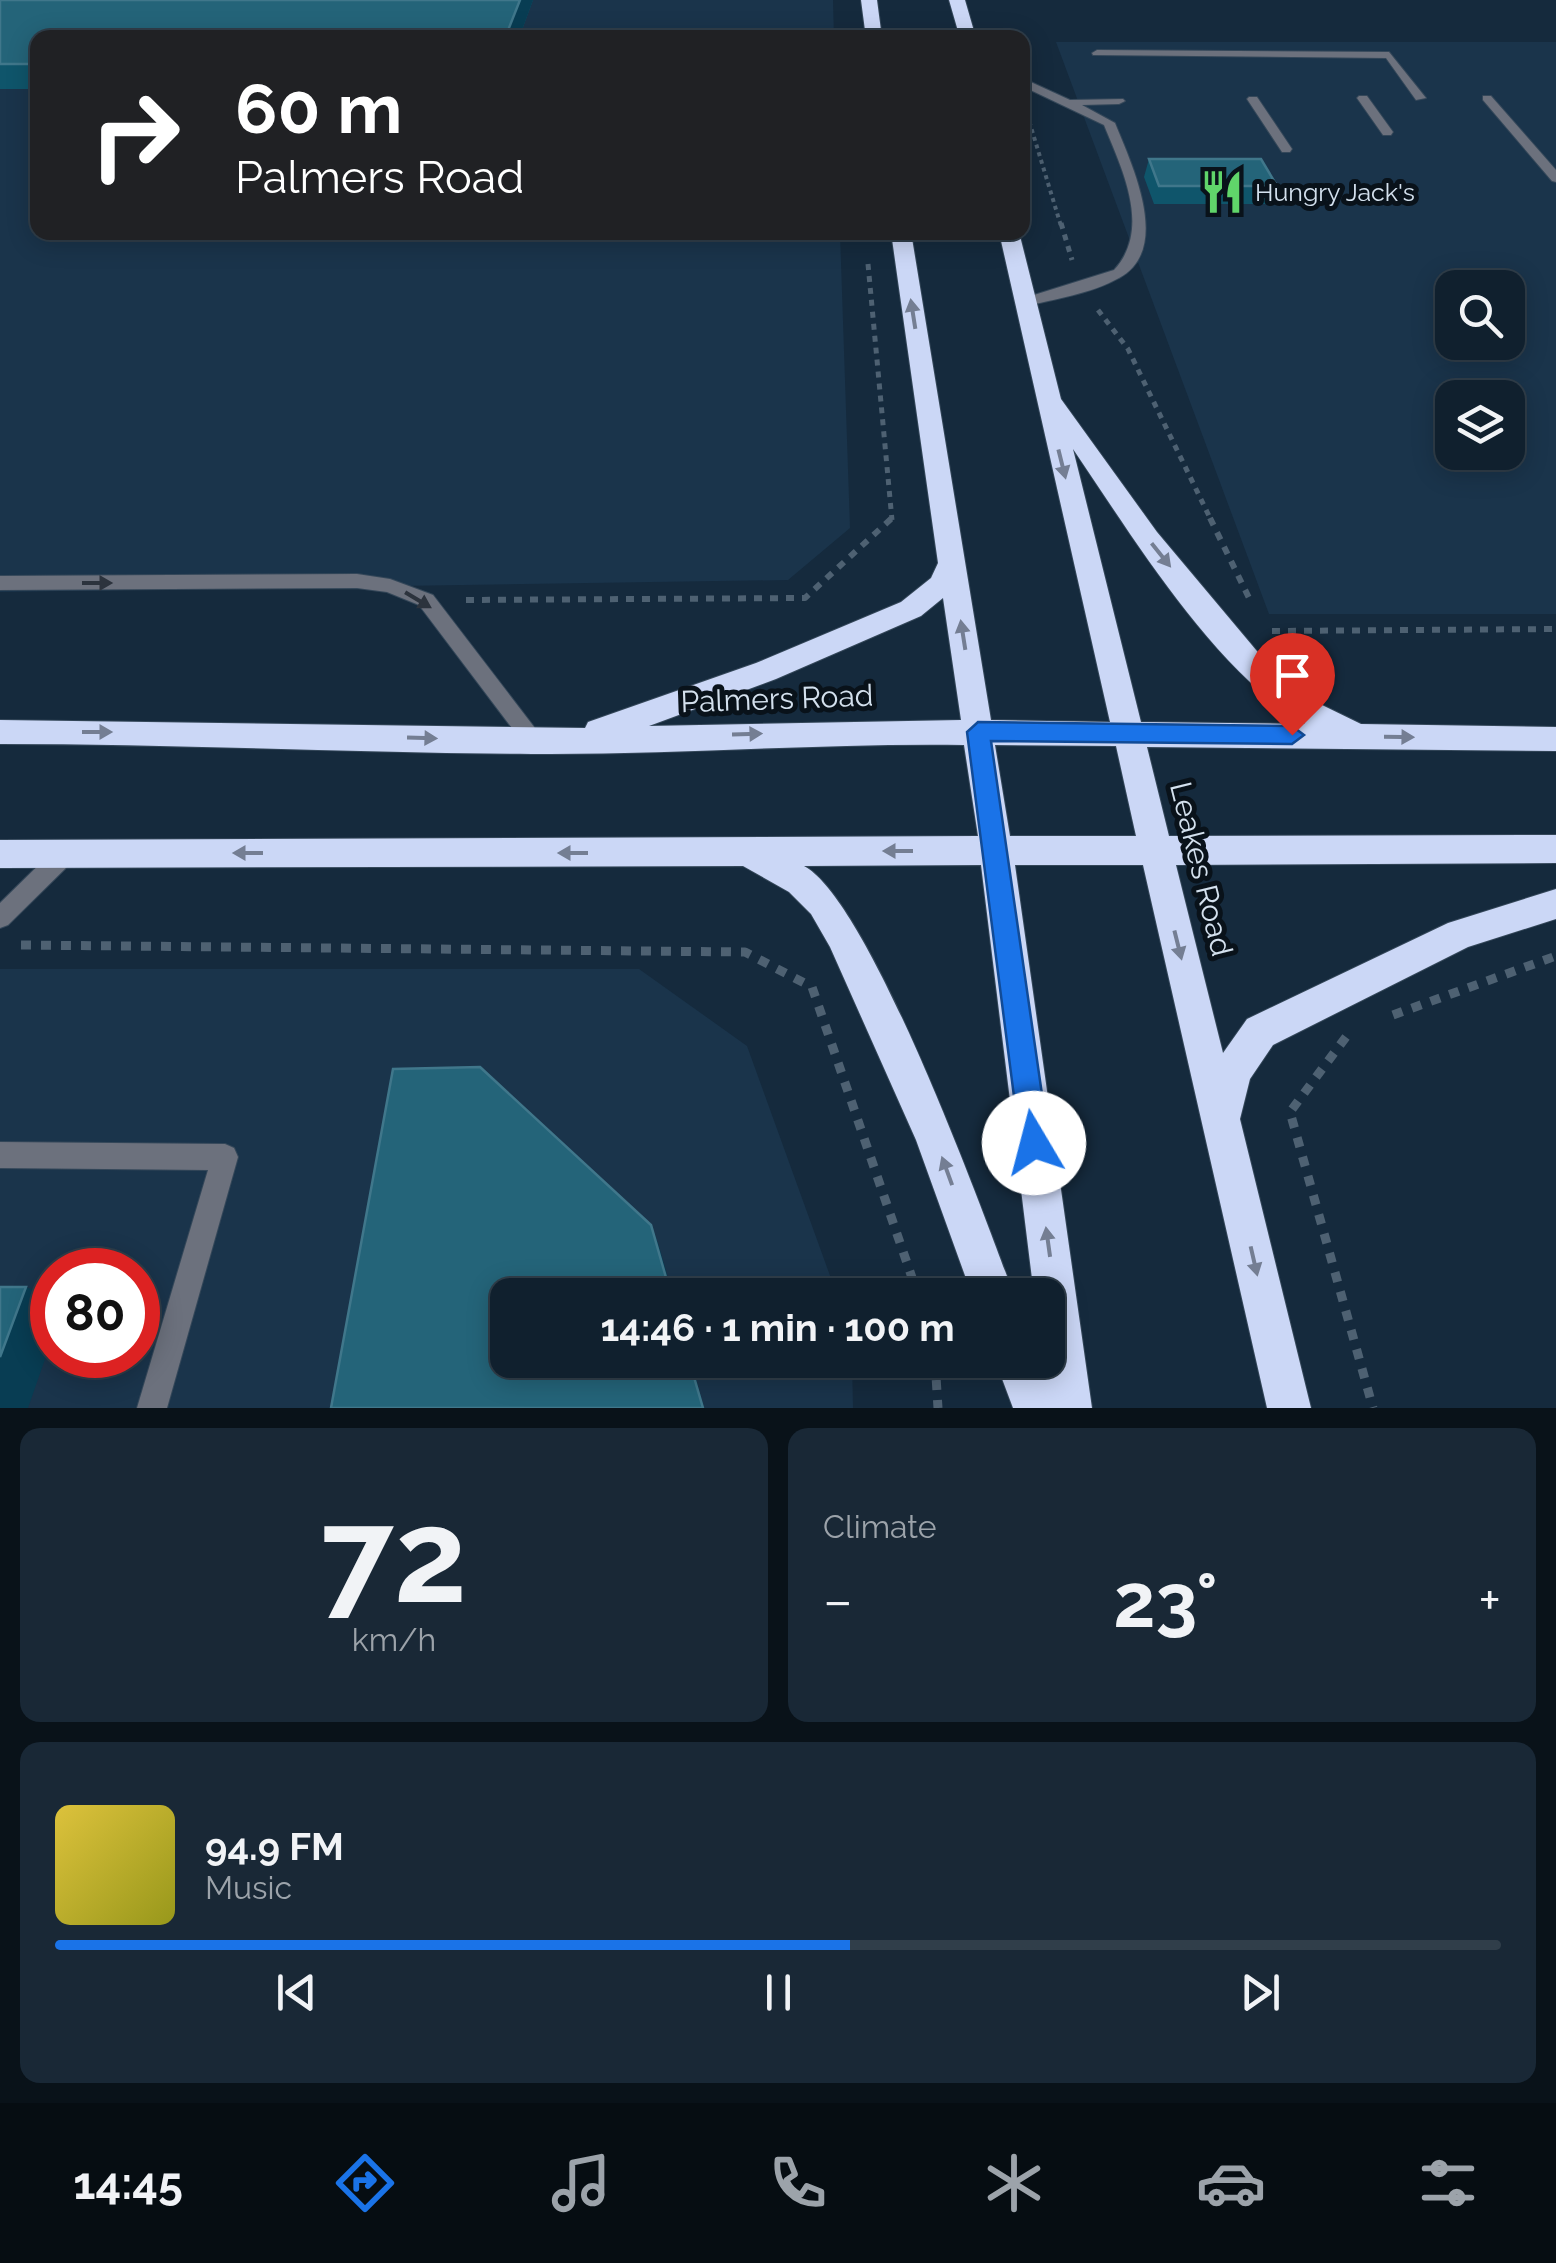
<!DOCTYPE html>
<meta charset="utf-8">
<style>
:root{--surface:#10202e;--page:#192836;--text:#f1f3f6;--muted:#9ca3aa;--line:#303e4a;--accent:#1a73e8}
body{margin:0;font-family:Raleway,sans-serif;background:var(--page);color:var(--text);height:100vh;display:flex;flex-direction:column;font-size:38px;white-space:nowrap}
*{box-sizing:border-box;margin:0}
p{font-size:32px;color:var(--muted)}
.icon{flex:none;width:55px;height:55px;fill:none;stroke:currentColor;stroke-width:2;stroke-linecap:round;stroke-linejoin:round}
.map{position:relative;height:1408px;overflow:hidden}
.details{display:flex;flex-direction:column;gap:20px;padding:20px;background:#091219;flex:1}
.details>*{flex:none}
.hud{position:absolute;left:30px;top:30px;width:1000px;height:210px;border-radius:20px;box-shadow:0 5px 25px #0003,0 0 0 2px var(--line);background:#202124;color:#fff;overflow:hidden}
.controls{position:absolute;left:1435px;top:270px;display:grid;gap:20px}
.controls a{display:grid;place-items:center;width:90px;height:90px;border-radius:20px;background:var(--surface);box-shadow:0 5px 25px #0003,0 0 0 2px var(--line);font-size:50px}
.speed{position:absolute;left:30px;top:1248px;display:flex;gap:20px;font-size:50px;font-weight:700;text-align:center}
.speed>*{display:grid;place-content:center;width:130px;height:130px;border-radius:50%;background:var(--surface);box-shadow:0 5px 25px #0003,0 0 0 2px var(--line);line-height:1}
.speed .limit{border:15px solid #d22;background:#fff;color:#111}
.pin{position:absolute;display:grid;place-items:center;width:85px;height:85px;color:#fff;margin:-102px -42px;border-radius:50% 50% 50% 0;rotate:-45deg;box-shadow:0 0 10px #0007}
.pin .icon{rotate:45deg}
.me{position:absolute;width:110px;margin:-55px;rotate:352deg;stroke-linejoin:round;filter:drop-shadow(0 0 8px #0008)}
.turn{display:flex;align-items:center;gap:35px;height:210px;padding:0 40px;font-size:45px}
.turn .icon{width:130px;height:130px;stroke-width:2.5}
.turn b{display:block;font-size:70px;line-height:85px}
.big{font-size:75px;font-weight:700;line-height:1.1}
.details .tile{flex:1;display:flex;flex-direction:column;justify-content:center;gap:15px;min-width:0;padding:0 35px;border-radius:20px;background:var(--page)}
.details .dial{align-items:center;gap:0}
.dial b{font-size:130px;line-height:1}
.song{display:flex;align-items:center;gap:30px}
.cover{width:120px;height:120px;border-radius:15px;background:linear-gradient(135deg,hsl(50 70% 55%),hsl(60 70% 35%))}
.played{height:10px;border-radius:5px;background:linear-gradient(90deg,var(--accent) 55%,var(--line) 55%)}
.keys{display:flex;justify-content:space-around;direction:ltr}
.heat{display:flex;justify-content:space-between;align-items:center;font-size:55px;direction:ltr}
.details .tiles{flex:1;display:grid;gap:20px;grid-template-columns:1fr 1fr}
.tile:last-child{grid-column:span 2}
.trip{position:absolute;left:490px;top:1278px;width:575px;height:100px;border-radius:20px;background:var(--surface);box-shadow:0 5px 25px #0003,0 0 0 2px var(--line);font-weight:700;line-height:100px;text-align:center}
.dock{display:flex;height:160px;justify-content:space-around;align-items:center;background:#060d12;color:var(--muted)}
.dock .icon{width:70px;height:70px}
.dock .current{color:var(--accent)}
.dock b{font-size:45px;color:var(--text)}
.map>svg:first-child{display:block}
.built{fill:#1a344b;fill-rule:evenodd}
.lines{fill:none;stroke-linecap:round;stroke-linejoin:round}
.lane-casing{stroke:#344759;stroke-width:2}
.street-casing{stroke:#344759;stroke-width:2}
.highway-casing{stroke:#344759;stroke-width:2}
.path-far3{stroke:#4e6172;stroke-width:4;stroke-dasharray:4 4;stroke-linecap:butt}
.path-far2{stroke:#4e6172;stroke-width:5;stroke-dasharray:6 6;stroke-linecap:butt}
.path-far1{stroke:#4e6172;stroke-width:6;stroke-dasharray:8 8;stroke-linecap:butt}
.path{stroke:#4e6172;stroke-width:9;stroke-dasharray:10 10;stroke-linecap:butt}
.lane{fill:#6c717d;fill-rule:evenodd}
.street{fill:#6c717d;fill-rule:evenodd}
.highway{fill:#cbd7f6;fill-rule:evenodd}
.wall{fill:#0f556b}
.shaded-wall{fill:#083d53}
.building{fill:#246479;stroke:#40778b;stroke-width:2.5}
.oneway{fill:#747e93}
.oneway2{fill:#2c333d}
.route{fill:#1a73e8;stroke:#114b97;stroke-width:2.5}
.labels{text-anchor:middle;stroke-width:10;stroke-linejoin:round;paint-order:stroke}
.far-poi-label{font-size:25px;fill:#d4e1ee;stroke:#09121a;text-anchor:start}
.street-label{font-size:30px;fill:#d4e1ee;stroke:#09121a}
</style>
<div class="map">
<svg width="1556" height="1408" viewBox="0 0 1556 1408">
<rect width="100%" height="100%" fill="#152a3d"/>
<path class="built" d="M0 0H833L834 38H38V232L840 233 850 528 788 580 0 592Z
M1056 42H1556V614H1269ZM1452 288H1508V342H1452ZM1452 398H1508V452H1452Z
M0 969H639L747 1046 837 1295H508V1360H852L853 1408H0ZM52 1270H138V1355H52Z"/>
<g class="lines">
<g class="lane-casing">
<path id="lane" d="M1097 50 1389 52 1426 98 1416 100 1386 58 1093 55 1092 53Z
M1022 78 1070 100 1123 99 1125 101 1119 104 1082 105 1115 123C1131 163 1173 249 1119 278 1091 294 1054 299 1023 307L1016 303 1018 300 1114 270C1152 229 1122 169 1104 125L1022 86Z
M1359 96H1367L1393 132 1391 135H1383L1357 98Z
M1483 96H1491L1556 170V182L1552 181 1483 100Z
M1249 97H1257L1292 149 1290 152H1282L1247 99Z
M65 844 73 847 76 854 73 861 8 925 0 928V903L57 847Z
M0 1142 225 1144 234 1148 238 1157 167 1408H137L208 1170 0 1168Z"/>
</g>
<g class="street-casing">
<path id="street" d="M357 574 390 579 433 595 541 736 544 742 541 748H527L419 605 387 592 357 588 0 590V576Z"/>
</g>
<g class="highway-casing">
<path id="highway" d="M861 0H877L882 38H866Z
M949 0H965L976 38H960Z
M891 232H911L991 720 1110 722 999 232H1019L1061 399 1157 532 1272 669 1322 705 1361 724 1556 727V751L1147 747 1169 836 1556 835V863L1176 865 1223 1053 1247 1019 1448 923 1556 889V919L1468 947 1273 1045 1250 1079 1240 1119 1311 1408H1267L1143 865H1015L1092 1408H1013L995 1360H1039L1043 1371 1042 1360H1048V1295H1034L981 865 804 866C870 901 984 1214 1014 1295H972L916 1140 830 947 811 914 789 892 743 866 0 868V840L978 836 964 745C820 743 676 755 532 754 354 753 177 744 0 744V720L585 728 588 722 756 663 901 602 931 578 938 563ZM1073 449C1133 537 1213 670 1305 724L1141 722ZM943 598 961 720 649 726 776 679 921 616ZM995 745 1116 746 1136 836H1010Z"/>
</g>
<path class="path-far3" d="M1027 114 1061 226"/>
<path class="path-far2" d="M1061 223 1072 260
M868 264 892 520
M1098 310 1128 349 1211 520"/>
<path class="path-far1" d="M1210 518 1252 604
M466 600 805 598 892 518
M1272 631 1556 629"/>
<path class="path" d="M21 945 745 952 812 987 918 1295
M1393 1015 1556 956
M1346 1037 1290 1112 1373 1408
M935 1360 938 1408"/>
<use href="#lane" class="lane"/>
<use href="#street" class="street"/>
<use href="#highway" class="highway"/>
</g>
<path class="wall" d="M0 0H533L519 38H38V89H0Z
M1149 159 1277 186 1270 204H1154L1144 177Z"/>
<path class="shaded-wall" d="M520 0H533L519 38H505Z
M651 1225 658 1243 673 1295H671Z
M26 1287 52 1297V1339L28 1408H0V1357Z
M689 1360H691L704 1408H703Z"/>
<path class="building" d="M0 0H520L505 38H38V64H0Z
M1149 159H1261L1277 186H1159Z
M480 1067 651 1225 671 1295H508V1360H689L703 1408H331L393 1069Z
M0 1287H26L0 1357Z"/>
<defs><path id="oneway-solid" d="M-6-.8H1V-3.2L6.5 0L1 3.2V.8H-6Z" transform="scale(2.5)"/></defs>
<g class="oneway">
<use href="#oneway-solid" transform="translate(913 314) rotate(-99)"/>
<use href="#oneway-solid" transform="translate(1062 464) rotate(76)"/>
<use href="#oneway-solid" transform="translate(1161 555) rotate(51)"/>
<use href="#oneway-solid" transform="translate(963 635) rotate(-99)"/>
<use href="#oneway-solid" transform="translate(97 732)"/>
<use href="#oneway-solid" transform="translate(747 734) rotate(-2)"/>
<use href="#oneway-solid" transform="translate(1399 737) rotate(1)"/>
<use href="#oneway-solid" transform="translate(422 738) rotate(2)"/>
<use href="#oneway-solid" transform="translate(898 851) rotate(180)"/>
<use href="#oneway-solid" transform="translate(248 853) rotate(180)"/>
<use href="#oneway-solid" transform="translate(573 853) rotate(180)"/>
<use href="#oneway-solid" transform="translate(1178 945) rotate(76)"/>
<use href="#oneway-solid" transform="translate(947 1171) rotate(-110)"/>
<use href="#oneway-solid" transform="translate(1048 1242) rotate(-98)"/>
<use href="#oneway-solid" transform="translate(1254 1261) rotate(77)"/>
</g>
<g class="oneway2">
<use href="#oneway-solid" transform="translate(97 583)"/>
<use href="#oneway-solid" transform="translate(418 600) rotate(31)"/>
</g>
<path class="route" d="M978 722 1292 726 1304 735 1292 744 991 741 1049 1143 1045 1154 1034 1158 1024 1154 1020 1143 967 732Z"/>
<defs>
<g id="restaurant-bare" transform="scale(3.45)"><path d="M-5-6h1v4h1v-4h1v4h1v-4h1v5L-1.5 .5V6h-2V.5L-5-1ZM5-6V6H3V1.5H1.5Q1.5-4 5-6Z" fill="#60d56a" stroke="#09121a" stroke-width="2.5" paint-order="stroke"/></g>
</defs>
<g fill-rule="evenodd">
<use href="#restaurant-bare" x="1222" y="192"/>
</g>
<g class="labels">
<g class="far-poi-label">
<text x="1255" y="201">Hungry Jack's</text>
</g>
<g class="street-label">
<text transform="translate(777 699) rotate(-2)" y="10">Palmers Road</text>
<text transform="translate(1201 869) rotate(76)" y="10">Leakes Road</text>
</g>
</g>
</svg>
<div class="controls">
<a><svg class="icon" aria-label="search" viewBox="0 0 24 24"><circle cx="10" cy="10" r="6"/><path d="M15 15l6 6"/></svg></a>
<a><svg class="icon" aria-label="layers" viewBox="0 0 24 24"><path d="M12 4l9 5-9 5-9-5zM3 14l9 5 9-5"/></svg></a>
</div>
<div class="speed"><div class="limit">80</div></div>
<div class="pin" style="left:1292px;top:735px;background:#d93025"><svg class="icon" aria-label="arrive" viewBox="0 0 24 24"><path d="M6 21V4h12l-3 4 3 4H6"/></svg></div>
<svg class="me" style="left:1034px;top:1143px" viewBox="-20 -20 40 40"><circle r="19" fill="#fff"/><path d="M0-13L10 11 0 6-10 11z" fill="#1a73e8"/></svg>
<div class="trip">14:46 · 1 min · 100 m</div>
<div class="hud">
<div class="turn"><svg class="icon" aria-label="right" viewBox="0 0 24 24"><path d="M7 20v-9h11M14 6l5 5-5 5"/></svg><div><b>60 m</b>Palmers Road</div></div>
</div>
</div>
<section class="details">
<div class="tiles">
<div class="tile dial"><b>72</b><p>km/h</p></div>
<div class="tile"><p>Climate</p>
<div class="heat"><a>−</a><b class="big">23°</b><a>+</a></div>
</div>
<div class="tile">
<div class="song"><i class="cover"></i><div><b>94.9 FM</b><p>Music</p></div></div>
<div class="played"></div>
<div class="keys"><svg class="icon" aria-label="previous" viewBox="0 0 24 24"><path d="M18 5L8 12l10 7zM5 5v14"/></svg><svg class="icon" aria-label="pause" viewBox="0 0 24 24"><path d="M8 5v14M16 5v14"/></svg><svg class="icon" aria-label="next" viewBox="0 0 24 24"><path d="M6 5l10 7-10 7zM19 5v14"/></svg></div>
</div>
</div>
</section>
<nav class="dock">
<b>14:45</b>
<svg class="icon current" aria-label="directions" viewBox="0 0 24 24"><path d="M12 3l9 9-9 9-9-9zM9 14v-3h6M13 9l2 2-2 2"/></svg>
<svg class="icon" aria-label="music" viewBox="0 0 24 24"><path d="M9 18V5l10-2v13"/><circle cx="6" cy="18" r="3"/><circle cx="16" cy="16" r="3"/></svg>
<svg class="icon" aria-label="phone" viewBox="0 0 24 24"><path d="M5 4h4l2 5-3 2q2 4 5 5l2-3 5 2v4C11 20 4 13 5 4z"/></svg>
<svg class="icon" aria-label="climate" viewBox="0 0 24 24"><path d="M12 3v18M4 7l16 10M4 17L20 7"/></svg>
<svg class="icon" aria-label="car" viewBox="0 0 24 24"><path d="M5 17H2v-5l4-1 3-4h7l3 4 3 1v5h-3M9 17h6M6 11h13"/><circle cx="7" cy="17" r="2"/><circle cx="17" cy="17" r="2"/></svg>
<svg class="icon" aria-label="filters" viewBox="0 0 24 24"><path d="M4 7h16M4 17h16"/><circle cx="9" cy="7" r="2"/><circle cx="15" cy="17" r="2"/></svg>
</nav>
